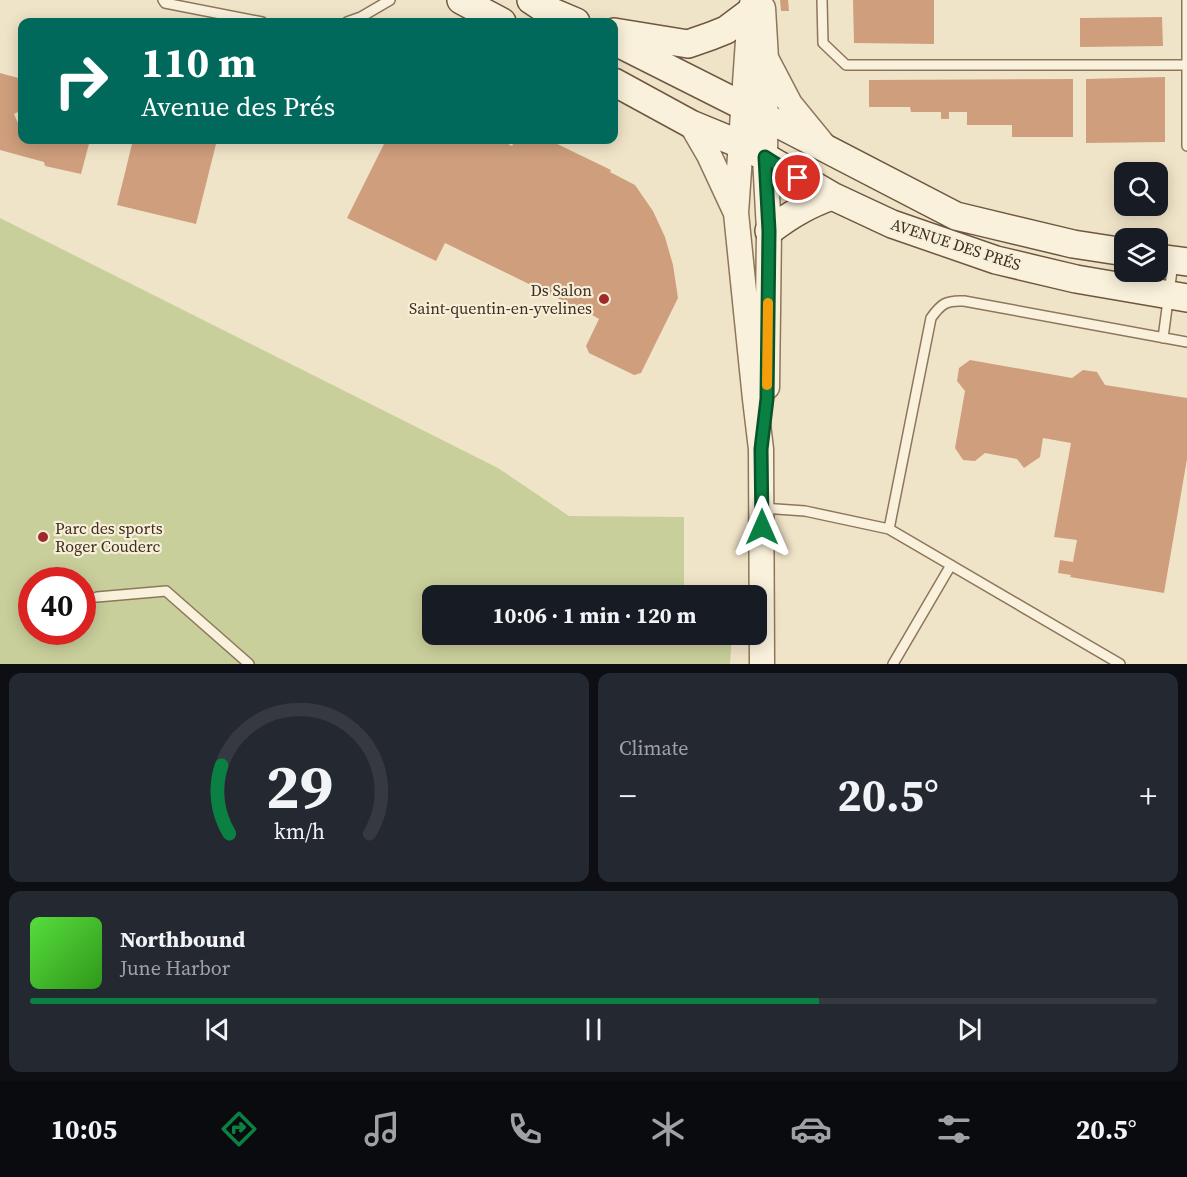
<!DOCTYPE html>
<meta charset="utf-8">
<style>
:root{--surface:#171b24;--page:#242831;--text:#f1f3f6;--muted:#9ea1a6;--line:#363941;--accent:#0b8043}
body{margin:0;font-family:"Source Serif 4",serif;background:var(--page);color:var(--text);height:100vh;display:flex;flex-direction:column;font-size:22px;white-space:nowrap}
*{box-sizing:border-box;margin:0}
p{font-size:20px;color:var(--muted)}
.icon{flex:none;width:33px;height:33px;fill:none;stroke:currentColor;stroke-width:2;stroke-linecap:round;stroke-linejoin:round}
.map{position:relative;height:664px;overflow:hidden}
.side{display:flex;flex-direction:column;gap:9px;padding:9px;background:#0d0f14;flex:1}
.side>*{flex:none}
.hud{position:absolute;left:18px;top:18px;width:600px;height:126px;border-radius:12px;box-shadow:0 3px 15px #0003;background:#00695c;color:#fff;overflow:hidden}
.buttons{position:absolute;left:1114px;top:162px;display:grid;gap:12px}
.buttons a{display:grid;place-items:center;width:54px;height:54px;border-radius:12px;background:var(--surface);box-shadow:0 3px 15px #0003;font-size:30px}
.speed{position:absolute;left:18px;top:567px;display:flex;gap:12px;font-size:30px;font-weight:700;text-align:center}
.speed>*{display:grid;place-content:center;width:78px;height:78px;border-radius:50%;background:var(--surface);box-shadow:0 3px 15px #0003;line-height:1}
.speed .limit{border:9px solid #d22;background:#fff;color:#111}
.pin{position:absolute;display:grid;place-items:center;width:51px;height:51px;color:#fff;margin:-26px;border:3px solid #fff;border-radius:50%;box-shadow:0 2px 6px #0007}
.me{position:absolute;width:66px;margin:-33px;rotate:0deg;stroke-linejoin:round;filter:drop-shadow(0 0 4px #0008)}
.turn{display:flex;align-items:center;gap:21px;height:126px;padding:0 24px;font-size:27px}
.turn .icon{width:78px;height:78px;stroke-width:2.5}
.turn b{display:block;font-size:42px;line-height:51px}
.big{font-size:45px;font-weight:700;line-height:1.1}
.side .card{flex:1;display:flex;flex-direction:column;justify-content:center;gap:9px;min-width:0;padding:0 21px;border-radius:12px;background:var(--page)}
.side .dial{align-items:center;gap:0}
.dial svg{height:156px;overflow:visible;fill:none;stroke:var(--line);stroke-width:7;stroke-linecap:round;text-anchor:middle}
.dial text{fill:var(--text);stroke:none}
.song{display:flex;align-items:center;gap:18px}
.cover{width:72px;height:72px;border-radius:9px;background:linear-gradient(135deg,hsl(110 70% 55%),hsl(110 70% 35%))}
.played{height:6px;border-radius:3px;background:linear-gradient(90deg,var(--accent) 70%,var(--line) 70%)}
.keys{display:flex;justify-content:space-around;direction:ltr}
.heat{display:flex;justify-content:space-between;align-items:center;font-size:33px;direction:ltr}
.side .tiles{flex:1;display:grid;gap:9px;grid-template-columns:1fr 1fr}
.card:last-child{grid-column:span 2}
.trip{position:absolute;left:422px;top:585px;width:345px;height:60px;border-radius:12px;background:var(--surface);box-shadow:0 3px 15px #0003;font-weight:700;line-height:60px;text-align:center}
.tabs{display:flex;height:96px;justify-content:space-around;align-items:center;background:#090b0e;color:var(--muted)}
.tabs .icon{width:42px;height:42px}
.tabs .selected{color:var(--accent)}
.tabs b{font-size:27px;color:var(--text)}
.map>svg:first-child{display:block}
.green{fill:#c9cf9b;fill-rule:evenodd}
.building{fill:#cf9f7d}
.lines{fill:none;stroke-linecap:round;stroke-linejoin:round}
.service-casing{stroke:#8d765c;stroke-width:12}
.tertiary-casing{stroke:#8d765c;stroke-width:27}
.secondary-casing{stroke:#6f573f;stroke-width:30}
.service{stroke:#faf1dc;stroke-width:9}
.tertiary{stroke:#faf1dc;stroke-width:24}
.secondary{stroke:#faf1dc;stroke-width:27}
.route-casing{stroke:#07532c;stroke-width:15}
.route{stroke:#0b8043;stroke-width:10}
.slow{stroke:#f59e0b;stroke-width:10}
.poi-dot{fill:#9e2a2b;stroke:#f7eed8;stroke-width:2}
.labels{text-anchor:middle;stroke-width:4.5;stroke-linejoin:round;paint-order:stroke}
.street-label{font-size:16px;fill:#3d2e20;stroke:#f7eed8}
.poi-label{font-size:16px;fill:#3d2e20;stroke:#f7eed8;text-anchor:end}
</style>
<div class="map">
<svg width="1187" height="664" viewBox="0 0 1187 664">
<rect width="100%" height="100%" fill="#f0e4c8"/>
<path class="green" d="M0 218 498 468 569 516 684 517V595L432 596V634L732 635 730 664H0ZM32 580H82V632H32Z"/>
<path class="building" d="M780 0H788L789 11H781Z
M853 0H934V44L854 43Z
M1162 17 1163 46 1080 47V18Z
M0 73 22 79V94L18 112 14 114 18 123 22 122V140H90L81 174 45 166 44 162 0 150Z
M1165 77V142L1086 143V79Z
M1073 79V137H1012V125H967V112H949V119H941V112H911L910 107H869V80Z
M133 140H217L196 224 117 205Z
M386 140H500L512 146 515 140H549L611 170 610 172 635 185 653 211 665 237 673 265 678 298 641 373 634 375 589 353 586 346 599 319 594 316 445 243 436 261 347 218Z
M970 360 1072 378 1083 370 1097 372 1105 385 1187 398V459L1164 593 1070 577 1071 575 1058 573 1060 560 1073 562 1077 540 1054 537 1071 443 1043 438 1040 457 1024 468 1017 459 985 453 975 461 963 460 955 448 965 391 957 381 959 368Z"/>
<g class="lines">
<g class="service-casing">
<path id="service" d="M163 0 165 3 262 22
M822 0 823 43 846 65H1187
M1187 0V146
M347 22 361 17 390 0
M1163 338 1173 263
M762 508 805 511 889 529 1120 664
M889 529 931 318C941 304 946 300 964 301L1187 342
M97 597 166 591 249 664
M893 664 951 565"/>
</g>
<g class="tertiary-casing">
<path id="tertiary" d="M753 0 750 12 736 213 755 399 761 449 762 664
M763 8 766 59 765 157 769 231 767 387
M767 60 790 104 826 148
M691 124 709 155 736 213"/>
</g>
<g class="secondary-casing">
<path id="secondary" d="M461 0 502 22
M531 0 543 8 576 22
M614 32 688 44 711 36 726 30 750 12
M614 41 765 117 956 216 1073 244 1125 252
M614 82 691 124 742 145 765 157 832 196 892 224 996 260 1076 279 1187 298
M769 231C790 215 807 205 832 196
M1158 258 1187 262"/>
</g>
<use href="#service" class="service"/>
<use href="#tertiary" class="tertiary"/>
<use href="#secondary" class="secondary"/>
</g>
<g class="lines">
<g class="route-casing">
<path id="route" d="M762 527 761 449 767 399 769 231 765 157 798 178"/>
</g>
<use href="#route" class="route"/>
<path class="slow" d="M767 385 768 303"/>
</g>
<g class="poi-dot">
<circle cx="604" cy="299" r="6"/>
<circle cx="43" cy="537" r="6"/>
</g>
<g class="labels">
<g class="street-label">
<text transform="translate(956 244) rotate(18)" y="6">AVENUE DES PRÉS</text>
</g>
<g class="poi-label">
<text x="592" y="296">Ds Salon<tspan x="592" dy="18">Saint-quentin-en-yvelines</tspan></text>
<text x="55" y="534" text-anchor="start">Parc des sports<tspan x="55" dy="18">Roger Couderc</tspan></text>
</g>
</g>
</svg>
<div class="buttons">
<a><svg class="icon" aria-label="search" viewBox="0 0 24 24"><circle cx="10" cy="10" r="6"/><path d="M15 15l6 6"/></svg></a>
<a><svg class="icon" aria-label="layers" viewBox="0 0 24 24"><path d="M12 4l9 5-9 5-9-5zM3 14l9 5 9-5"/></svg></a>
</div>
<div class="speed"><div class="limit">40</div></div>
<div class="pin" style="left:798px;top:178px;background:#d93025"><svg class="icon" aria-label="arrive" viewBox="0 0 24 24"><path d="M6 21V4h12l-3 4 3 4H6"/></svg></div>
<svg class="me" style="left:762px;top:527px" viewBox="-20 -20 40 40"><path d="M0-17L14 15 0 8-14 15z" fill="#0b8043" stroke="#fff" stroke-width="4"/></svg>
<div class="trip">10:06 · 1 min · 120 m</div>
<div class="hud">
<div class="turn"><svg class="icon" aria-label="right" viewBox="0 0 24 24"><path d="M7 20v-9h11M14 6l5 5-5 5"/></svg><div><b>110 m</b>Avenue des Prés</div></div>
</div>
</div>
<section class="side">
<div class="tiles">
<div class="card dial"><svg viewBox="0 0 100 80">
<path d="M14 69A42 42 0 1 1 86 69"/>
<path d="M14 69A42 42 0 0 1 10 34" stroke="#0b8043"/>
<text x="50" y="56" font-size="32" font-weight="700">29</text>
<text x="50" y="72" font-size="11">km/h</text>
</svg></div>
<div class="card"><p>Climate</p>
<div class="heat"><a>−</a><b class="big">20.5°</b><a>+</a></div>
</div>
<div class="card">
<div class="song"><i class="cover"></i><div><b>Northbound</b><p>June Harbor</p></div></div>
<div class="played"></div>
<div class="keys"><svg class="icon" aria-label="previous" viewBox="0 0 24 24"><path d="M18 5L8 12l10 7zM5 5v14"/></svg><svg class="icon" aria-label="pause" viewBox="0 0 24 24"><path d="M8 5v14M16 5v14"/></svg><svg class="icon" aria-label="next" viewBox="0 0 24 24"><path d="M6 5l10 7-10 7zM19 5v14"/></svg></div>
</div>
</div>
</section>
<nav class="tabs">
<b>10:05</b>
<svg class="icon selected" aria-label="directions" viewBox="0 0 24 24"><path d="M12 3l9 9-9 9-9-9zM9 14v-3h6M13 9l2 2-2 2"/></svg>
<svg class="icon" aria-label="music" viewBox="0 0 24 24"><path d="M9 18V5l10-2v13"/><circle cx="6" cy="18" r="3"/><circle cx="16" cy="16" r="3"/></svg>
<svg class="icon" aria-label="phone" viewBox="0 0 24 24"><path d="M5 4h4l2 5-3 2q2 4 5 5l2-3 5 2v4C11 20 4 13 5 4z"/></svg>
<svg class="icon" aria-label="climate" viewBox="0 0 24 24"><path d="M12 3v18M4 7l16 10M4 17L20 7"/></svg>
<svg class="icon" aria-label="car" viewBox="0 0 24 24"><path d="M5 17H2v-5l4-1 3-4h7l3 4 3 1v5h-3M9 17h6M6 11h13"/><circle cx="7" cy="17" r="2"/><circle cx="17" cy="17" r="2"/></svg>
<svg class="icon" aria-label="filters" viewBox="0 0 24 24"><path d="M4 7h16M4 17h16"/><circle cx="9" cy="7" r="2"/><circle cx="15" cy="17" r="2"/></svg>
<b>20.5°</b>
</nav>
